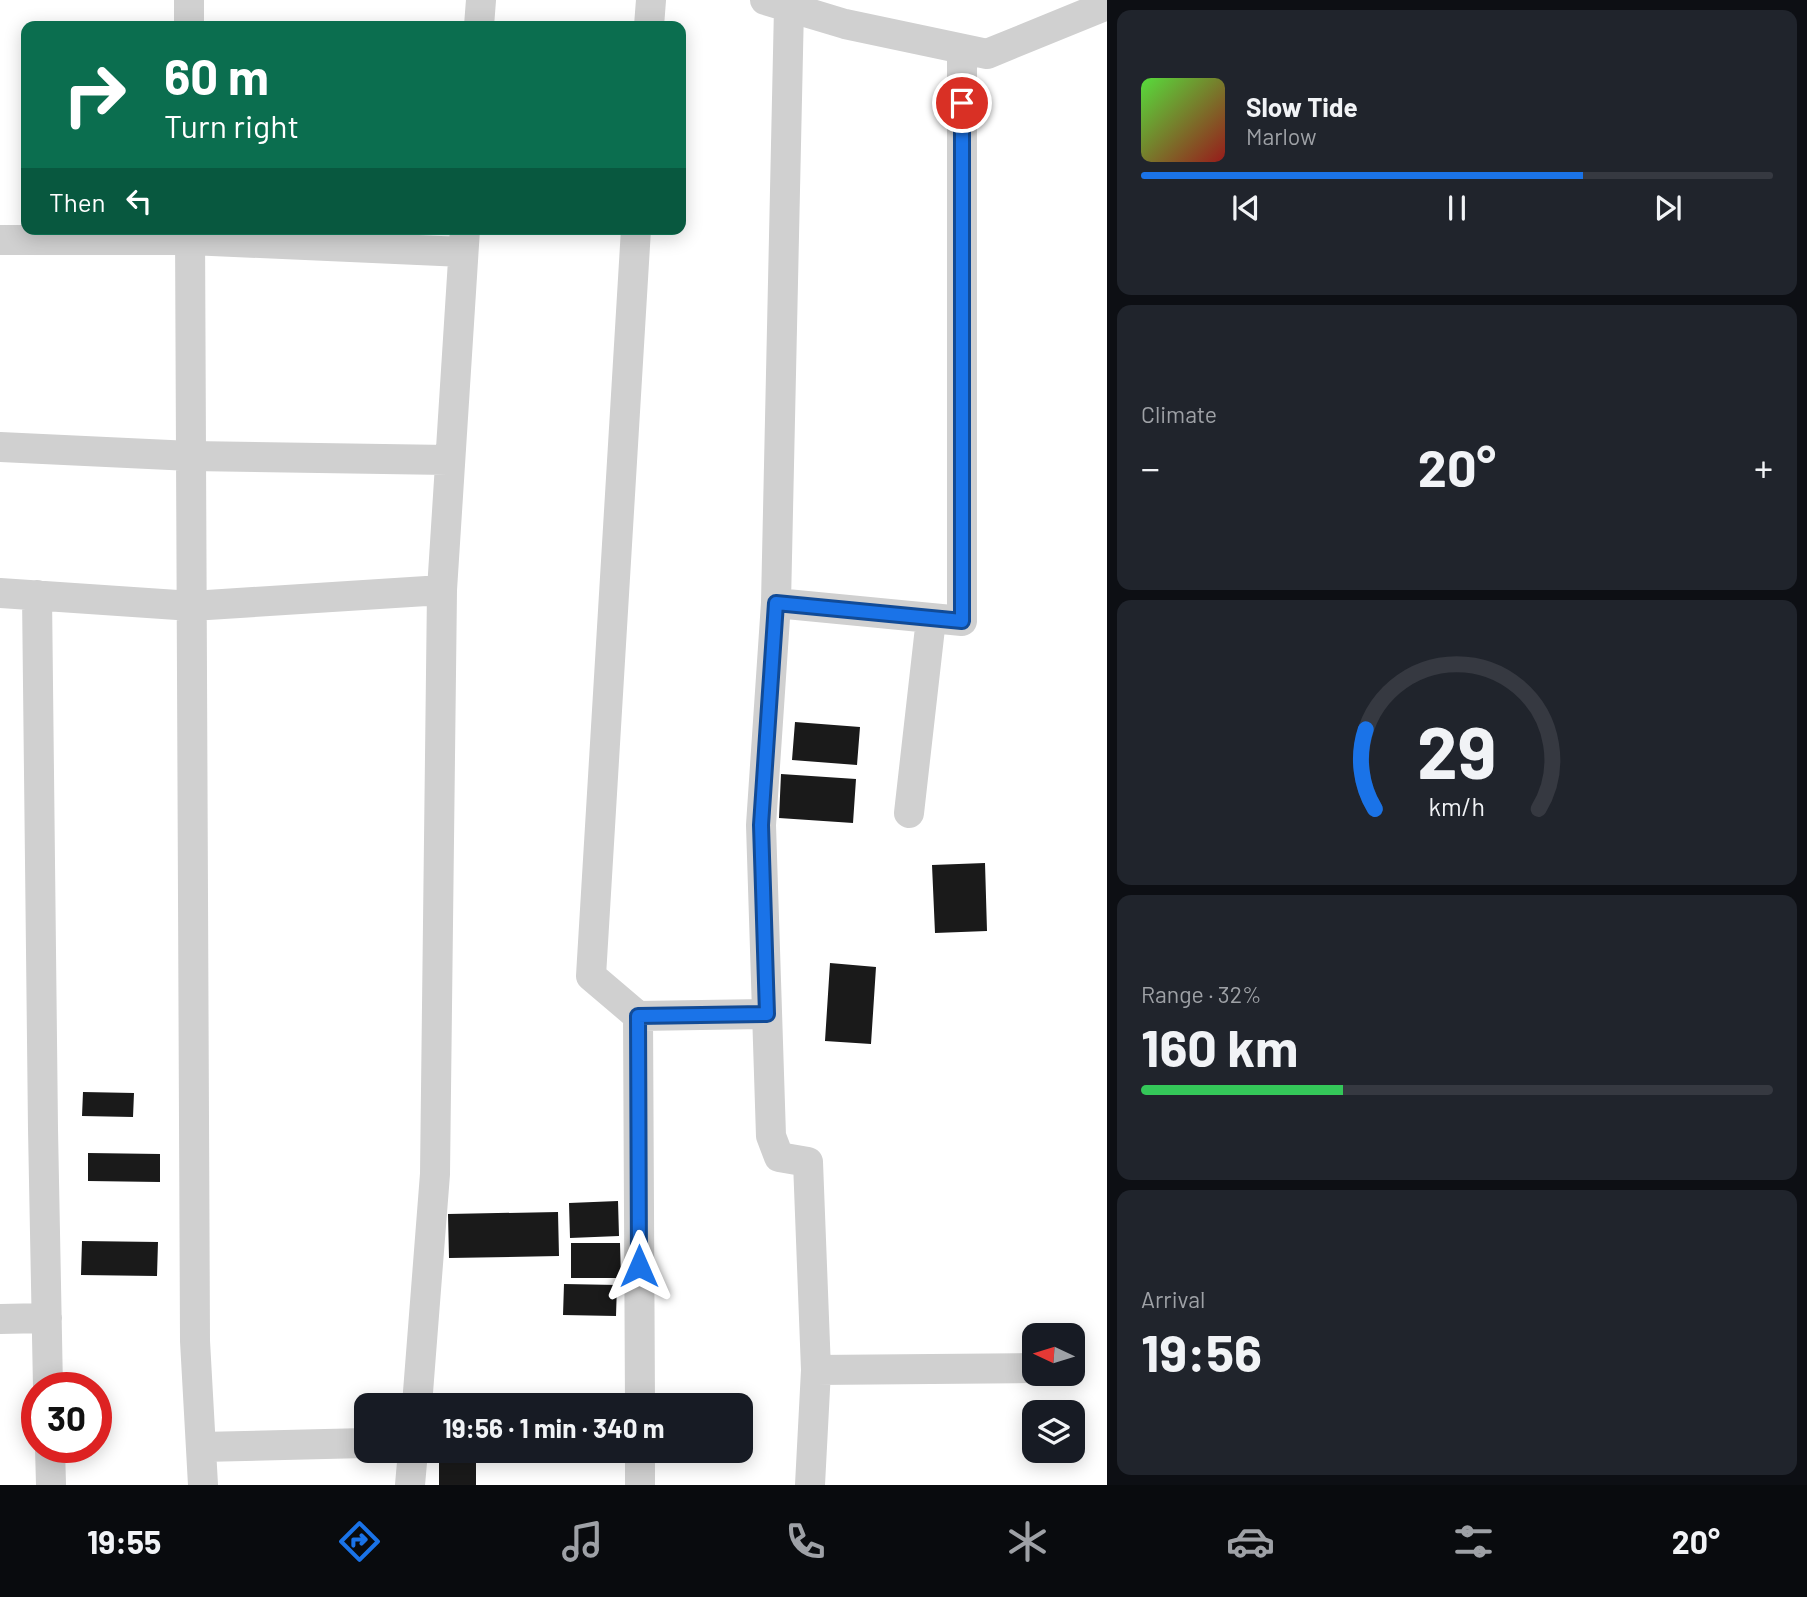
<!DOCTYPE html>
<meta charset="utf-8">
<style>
:root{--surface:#171b24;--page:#20242c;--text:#f1f3f6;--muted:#9ea1a6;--line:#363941;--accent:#1a73e8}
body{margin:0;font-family:Barlow,sans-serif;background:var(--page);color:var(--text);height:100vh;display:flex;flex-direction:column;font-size:26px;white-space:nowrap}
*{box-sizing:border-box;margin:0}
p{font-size:23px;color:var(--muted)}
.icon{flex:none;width:38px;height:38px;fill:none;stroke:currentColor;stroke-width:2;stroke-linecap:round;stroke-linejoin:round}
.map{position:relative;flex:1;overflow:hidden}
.panel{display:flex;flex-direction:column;gap:10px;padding:10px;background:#0d0f14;width:700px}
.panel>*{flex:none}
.banner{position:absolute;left:21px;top:21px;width:665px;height:214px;border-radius:14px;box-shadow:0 4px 18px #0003;background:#0b6e4f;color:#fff;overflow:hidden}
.needle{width:46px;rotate:274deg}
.controls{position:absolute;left:1022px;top:1323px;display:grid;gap:14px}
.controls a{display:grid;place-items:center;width:63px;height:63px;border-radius:14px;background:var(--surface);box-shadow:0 4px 18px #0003;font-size:35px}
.speed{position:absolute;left:21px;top:1372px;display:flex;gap:14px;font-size:35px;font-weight:700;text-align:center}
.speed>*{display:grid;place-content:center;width:91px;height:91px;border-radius:50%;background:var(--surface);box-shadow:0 4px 18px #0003;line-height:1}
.speed .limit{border:10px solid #d22;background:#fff;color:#111}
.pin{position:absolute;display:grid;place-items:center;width:60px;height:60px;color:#fff;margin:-30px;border:4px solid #fff;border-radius:50%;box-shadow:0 2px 7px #0007}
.me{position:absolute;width:77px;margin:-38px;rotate:0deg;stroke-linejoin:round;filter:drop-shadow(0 0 5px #0008)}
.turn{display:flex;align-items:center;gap:24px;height:147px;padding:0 28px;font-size:32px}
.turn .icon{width:91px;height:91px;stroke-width:2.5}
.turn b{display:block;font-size:49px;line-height:60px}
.then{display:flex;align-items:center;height:66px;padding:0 28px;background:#0003;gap:14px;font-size:26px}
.big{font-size:52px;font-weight:700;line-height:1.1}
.panel .widget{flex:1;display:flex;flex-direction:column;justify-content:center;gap:10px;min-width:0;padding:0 24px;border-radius:14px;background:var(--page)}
.panel .dial{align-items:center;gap:0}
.dial svg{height:182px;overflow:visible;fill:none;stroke:var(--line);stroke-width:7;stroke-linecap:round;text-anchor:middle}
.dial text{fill:var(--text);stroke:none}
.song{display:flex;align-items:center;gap:21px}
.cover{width:84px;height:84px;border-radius:10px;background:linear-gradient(135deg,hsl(110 70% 55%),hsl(0 70% 35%))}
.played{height:7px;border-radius:4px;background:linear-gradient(90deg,var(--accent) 70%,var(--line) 70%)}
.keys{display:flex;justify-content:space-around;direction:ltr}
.heat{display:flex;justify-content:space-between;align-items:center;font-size:38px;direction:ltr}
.charge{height:10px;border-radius:5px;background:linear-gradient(90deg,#34c759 32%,var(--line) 0)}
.trip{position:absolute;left:354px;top:1393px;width:399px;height:70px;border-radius:14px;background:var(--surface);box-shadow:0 4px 18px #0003;font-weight:700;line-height:70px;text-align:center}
.tab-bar{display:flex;height:112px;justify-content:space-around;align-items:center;background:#090b0e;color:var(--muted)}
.tab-bar .icon{width:49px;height:49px}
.tab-bar .current{color:var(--accent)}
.tab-bar b{font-size:32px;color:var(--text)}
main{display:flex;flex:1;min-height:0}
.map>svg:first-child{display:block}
.building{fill:#1a1a1a}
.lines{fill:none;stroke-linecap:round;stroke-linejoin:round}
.minor{stroke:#d0d0d0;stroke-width:30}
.route-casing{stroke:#114b97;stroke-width:18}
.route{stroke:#1a73e8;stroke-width:12}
</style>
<main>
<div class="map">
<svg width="1107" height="1485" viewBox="0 0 1107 1485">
<rect width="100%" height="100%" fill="#fff"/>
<path class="building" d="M795 722 860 727 857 765 792 760Z
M781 774 856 779 853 823 779 818Z
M985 863 987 931 935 933 932 865Z
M830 963 876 967 871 1044 825 1041Z
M83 1092 134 1093 133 1117 82 1116Z
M88 1153 160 1154V1182L88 1181Z
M618 1201 619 1236 570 1238 569 1203Z
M558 1212 559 1256 449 1258 448 1214Z
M82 1241 158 1242 157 1276 81 1275Z
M571 1243H620L621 1278H571Z
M564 1284 617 1285 616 1316 563 1315Z
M434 1395 484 1396V1405H434Z
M439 1451H476V1485H439Z"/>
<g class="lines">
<path class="minor" d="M189 0V26
M765 0 845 24 987 54 1107 5
M479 26 481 0
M649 26 651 0
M190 229 195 1341 203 1485
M636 229 591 976 638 1016 640 1405
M0 240H190L463 252
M0 447 191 456 448 460
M0 593 192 606 442 590
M37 595 43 1129 48 1388
M776 603 789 7
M909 813 931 619
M638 1016 767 1014
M0 1319 47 1318
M816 1370 1034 1368
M417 1405 435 1174 442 590 465 229
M50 1447 51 1485
M201 1447 366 1443
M640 1451V1485
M410 1485 413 1451
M810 1485 816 1370 808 1162 779 1157 771 1136 761 825 776 603 962 621V49"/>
</g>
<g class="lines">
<g class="route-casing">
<path id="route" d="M639 1266 638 1016 767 1014 761 825 776 603 962 621V103"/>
</g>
<use href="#route" class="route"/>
</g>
</svg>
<div class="controls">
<a><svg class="needle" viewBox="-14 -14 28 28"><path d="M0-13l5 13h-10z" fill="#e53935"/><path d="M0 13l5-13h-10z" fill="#9ea1a6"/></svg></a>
<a><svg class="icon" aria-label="layers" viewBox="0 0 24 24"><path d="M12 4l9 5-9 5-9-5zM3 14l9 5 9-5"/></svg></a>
</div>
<div class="speed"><div class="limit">30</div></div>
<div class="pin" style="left:962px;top:103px;background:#d93025"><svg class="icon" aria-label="arrive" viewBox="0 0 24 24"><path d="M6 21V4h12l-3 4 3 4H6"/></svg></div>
<svg class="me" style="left:639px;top:1266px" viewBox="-20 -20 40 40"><path d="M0-17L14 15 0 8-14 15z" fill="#1a73e8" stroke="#fff" stroke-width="4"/></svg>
<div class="trip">19:56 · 1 min · 340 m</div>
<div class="banner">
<div class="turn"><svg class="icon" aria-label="right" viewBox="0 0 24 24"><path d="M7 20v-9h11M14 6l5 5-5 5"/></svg><div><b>60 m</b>Turn right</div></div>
<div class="then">Then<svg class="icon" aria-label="left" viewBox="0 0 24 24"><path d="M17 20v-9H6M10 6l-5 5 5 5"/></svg></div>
</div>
</div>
<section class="panel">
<div class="widget">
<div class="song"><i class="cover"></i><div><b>Slow Tide</b><p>Marlow</p></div></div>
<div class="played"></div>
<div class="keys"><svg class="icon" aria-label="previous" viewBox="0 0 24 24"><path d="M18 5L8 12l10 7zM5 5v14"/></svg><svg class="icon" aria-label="pause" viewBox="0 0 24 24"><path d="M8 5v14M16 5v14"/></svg><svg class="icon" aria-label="next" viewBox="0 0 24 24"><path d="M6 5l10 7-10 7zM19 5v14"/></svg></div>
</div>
<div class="widget"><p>Climate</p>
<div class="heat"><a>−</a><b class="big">20°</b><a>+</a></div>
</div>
<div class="widget dial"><svg viewBox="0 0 100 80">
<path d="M14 69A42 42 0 1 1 86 69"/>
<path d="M14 69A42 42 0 0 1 10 34" stroke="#1a73e8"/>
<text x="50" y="56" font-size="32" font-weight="700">29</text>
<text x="50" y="72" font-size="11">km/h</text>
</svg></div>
<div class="widget"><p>Range · 32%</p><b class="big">160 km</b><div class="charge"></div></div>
<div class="widget"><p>Arrival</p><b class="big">19:56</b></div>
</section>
</main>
<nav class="tab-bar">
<b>19:55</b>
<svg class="icon current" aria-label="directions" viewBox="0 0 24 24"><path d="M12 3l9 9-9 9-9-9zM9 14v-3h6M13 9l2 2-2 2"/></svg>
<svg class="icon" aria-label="music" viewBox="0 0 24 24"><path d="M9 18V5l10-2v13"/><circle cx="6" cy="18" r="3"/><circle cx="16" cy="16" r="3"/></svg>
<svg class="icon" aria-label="phone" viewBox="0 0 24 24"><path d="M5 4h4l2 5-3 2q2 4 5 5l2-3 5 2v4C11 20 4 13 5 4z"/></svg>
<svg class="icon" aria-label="climate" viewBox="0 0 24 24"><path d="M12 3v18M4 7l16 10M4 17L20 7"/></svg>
<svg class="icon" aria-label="car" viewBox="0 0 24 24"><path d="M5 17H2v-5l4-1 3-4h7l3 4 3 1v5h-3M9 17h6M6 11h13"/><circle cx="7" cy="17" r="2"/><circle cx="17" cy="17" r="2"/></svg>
<svg class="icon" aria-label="filters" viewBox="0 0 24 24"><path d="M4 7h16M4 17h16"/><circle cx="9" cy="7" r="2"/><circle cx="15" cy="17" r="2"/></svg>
<b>20°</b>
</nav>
